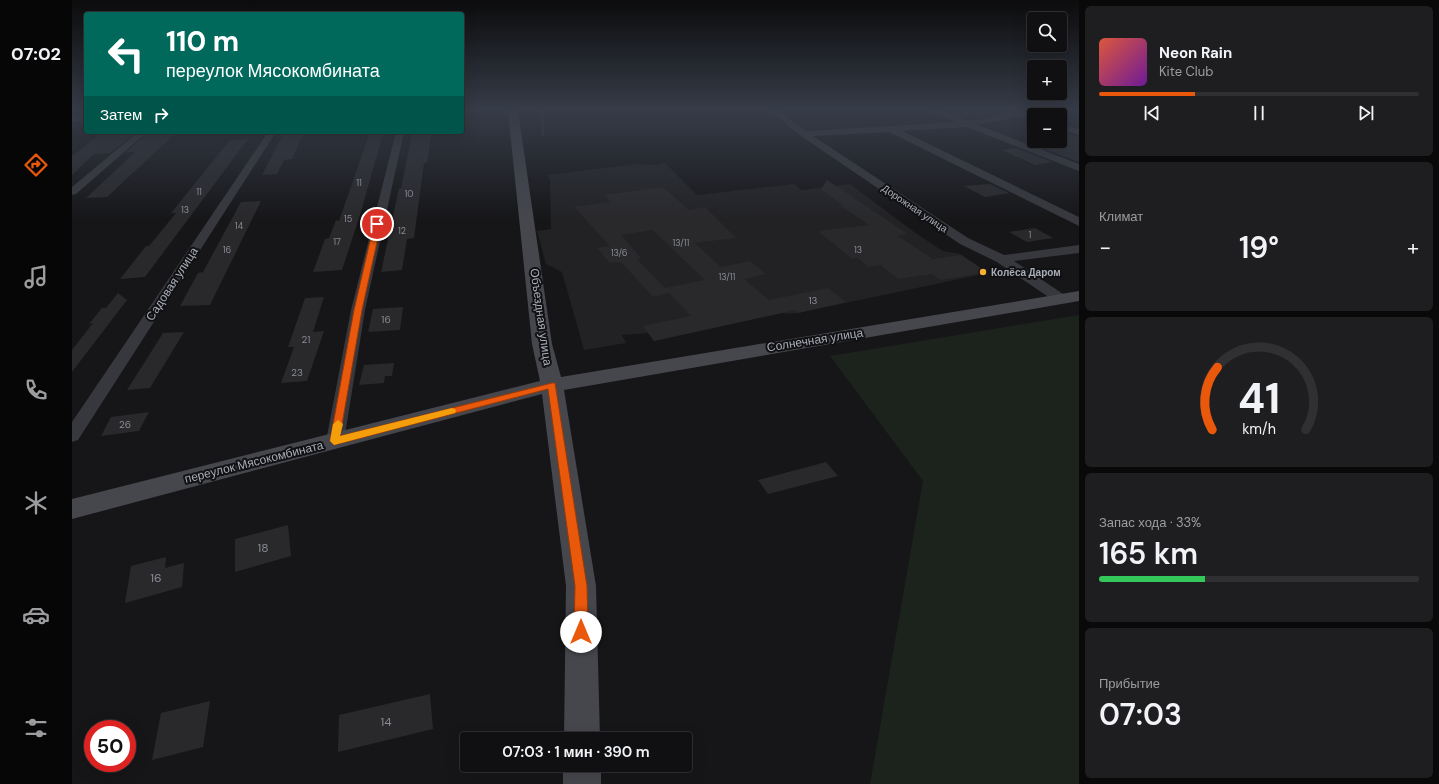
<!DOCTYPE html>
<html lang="ru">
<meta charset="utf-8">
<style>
:root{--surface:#101012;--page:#1e1e20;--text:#f1f3f6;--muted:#9c9d9f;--line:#303032;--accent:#ea580c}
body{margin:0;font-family:"DM Sans",sans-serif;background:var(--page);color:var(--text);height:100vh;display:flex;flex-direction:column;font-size:15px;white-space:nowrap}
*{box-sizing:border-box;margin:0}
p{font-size:13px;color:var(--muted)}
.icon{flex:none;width:22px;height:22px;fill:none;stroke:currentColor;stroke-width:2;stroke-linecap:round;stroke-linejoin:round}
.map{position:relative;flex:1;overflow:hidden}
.side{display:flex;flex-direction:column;gap:6px;padding:6px;background:#09090a;width:360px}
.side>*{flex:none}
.top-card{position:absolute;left:12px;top:12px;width:380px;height:122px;border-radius:4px;box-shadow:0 4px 16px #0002,0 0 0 1px var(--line);background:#00695c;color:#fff;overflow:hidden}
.buttons{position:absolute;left:955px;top:12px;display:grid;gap:8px}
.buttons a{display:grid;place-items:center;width:40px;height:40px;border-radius:4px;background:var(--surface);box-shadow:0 4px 16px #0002,0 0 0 1px var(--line);font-size:20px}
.speed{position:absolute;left:12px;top:720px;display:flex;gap:8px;font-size:20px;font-weight:700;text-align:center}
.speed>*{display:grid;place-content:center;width:52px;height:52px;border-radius:50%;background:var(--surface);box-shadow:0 4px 16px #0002,0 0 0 1px var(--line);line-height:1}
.speed .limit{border:6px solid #d22;background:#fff;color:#111}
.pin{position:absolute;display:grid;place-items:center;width:34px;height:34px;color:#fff;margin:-17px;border:2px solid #fff;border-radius:50%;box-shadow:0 1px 4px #0007}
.me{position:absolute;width:44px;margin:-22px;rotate:0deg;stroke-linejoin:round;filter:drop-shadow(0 0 3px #0008)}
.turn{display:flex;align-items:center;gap:14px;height:84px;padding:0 16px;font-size:18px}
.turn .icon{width:52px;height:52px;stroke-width:2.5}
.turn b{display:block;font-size:28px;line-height:34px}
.then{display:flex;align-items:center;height:38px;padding:0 16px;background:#0003;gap:8px;font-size:15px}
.big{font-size:30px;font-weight:600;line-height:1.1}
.side .tile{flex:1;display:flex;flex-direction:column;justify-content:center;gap:6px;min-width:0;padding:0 14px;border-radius:6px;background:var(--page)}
.side .dial{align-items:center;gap:0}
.dial svg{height:104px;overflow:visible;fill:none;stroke:var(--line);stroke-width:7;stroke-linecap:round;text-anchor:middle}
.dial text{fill:var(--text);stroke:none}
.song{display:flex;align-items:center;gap:12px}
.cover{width:48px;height:48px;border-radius:6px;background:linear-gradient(135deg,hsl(10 70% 55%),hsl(280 70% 35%))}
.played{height:4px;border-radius:2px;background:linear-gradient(90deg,var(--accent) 30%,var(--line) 30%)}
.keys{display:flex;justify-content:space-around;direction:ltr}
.heat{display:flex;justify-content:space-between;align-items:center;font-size:22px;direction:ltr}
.charge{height:6px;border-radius:3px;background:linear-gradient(90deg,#34c759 33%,var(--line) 0)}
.trip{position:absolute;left:388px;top:732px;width:232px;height:40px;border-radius:4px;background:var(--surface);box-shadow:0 4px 16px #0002,0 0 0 1px var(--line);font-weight:600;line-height:40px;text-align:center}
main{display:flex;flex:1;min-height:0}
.dock{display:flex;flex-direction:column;width:72px;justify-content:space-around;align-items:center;background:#060607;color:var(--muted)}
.dock .icon{width:28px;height:28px}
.dock .selected{color:var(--accent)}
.dock b{font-size:18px;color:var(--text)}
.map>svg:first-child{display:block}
.built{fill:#222225}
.green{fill:#1c231d}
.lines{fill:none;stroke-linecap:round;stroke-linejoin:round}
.stream{stroke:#2c353c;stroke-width:2.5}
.building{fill:#29292c;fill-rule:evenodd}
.street{fill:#37383d;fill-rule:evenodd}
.secondary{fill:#45474d;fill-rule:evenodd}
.route{fill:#ea580c;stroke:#983908}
.slow{fill:#f59e0b}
.poi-dot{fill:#f2b134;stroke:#111113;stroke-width:1.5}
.labels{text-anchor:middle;stroke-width:4;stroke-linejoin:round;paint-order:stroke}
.far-number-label{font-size:9px;fill:#888b94}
.far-street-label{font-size:10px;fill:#a8adb8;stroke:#111113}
.far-poi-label{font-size:10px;font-weight:bold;fill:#a8adb8;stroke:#111113;text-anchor:start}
.number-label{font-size:10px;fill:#888b94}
.street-label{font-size:12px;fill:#a8adb8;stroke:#111113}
.near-number-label{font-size:12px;fill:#888b94}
</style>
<main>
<nav class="dock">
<b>07:02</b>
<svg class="icon selected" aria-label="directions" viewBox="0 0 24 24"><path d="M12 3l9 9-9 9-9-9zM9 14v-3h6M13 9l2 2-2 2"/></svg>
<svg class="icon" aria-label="music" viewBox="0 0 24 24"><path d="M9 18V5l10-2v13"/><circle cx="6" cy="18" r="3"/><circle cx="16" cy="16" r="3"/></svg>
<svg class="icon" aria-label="phone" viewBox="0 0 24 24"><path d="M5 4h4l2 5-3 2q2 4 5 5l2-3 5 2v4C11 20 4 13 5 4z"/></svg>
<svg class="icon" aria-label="climate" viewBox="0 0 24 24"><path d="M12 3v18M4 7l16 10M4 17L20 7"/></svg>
<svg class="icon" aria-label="car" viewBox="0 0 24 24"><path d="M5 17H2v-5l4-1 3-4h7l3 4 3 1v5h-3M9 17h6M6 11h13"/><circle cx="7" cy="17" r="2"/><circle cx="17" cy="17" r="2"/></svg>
<svg class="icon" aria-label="filters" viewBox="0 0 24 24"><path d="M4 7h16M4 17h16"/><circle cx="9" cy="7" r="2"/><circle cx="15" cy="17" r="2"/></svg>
</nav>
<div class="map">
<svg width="1007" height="784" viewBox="0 0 1007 784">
<rect width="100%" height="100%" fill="#161618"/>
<path class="built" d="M593 163 625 195 722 184 729 190 778 184 845 234 871 251 888 254 916 273 726 313 713 314 711 313 582 341 576 333 550 335 554 343 512 350 490 272 474 264 465 231 479 229 478 179 475 175 565 164 583 165Z"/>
<path class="green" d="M1007 315V784H798L851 481 758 356Z"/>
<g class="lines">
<path class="stream" d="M470 111 471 135"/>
</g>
<path class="building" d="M988 131 1007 137V162L961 145 988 141Z
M31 132H36L37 134 63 133 38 153 22 154 0 175V156Z
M76 132H105L35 197 14 198 63 152H54Z
M212 132H232L220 159 212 160 205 174 190 175Z
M311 134 288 215 270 270 241 272 253 239 257 238 264 220 267 221 297 135Z
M340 134H359L355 163H352L342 238 335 239 330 270 309 272 327 188H329Z
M176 139 73 277 48 279 74 246H77L104 213H99L158 140Z
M944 148 981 162 963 165 930 150Z
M755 180 836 234 826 236 861 259 889 255 915 272 869 280 860 274 826 279 809 265 796 267 786 258 780 259 746 231 797 225 768 205H770L749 189Z
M918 184 937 193 913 197 892 186Z
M591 187 617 210 633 207 664 238 623 243 649 267 678 261 694 274 672 279 697 300 756 288 774 302 726 313 723 310 582 341 571 326 619 316 597 293 581 297 549 262 538 263 525 248 538 246 502 207 538 202 532 195ZM581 230 616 264 633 280 593 288 565 259 569 258 549 235Z
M189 201 138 305 108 306 126 273 131 272 169 202Z
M963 228 981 238 955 242 937 232Z
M46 293 55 300 0 372V350L21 323 17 324 30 308H34Z
M252 297 241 332 252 331 235 381 209 383 222 347H216L233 298Z
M331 307 328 330 296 332 301 309Z
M112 332 78 388 55 390 91 333Z
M322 363 320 376H313L312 383 287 385 292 365Z
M77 412 67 431 29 436 39 417Z
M754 462 766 476 696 494 686 480Z
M216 525 219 556 163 572V539Z
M94 557 93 568 112 563 110 587 53 603 59 566Z
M358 694 361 729 266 752 267 715Z
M138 701 131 747 80 760 89 713Z"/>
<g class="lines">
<path class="street" d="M698 111H707L734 131 884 122 860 113 859 111H869L897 121 955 111H969L968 113H965L906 125 1007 164V171L895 127 830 131 1007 217V226L817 132 741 136 896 238 932 255 1007 245V253L942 261 994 296 996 299 994 302 989 303 984 302 925 262 888 244 729 136Z
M14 115V121L0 122V116Z
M988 123 1007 129V135L988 129Z
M66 132H75L4 194 0 195V187Z
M196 132H204L6 440 0 442V422Z
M324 132H332L293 310 272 441 270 445 263 447 256 445 254 441 279 310Z"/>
<path class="secondary" d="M436 111H446L480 344 489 377 1007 291V301L492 390 524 586 528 739H492L494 586 470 394 0 519V499L468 381 460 344Z
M491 765H529V784H491Z"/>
</g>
<linearGradient id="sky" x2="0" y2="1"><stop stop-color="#0c0c0d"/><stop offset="0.5" stop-color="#363c48"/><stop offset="1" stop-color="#363c48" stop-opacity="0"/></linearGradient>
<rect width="1007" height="220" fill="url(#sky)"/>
<path class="route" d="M305 222 309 224 290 310 268 436 480 383H483L515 586 516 632 514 636 509 638 504 636 502 632 503 586 476 389 262 445 258 441 282 310 302 224Z"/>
<path class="slow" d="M380 408 383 409 384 411 383 413 262 445 258 441 261 424 266 420 271 424 268 436Z"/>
<circle class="poi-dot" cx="911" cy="272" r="4"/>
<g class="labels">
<g class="far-number-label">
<text x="287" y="186">11</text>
<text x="127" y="195">11</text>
<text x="337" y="197">10</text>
<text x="113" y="213">13</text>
<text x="276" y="222">15</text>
<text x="167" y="229">14</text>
<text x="330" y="234">12</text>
<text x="958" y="238">1</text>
<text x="265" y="245">17</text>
<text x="609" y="246">13/11</text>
<text x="155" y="253">16</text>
<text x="786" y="253">13</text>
<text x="547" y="256">13/6</text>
<text x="655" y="280">13/11</text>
</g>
<g class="far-street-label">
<text transform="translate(843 208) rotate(34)" y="4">Дорожная улица</text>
</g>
<g class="far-poi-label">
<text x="919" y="276">Колёса Даром</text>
</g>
<g class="number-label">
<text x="741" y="304">13</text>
<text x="314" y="323">16</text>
<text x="234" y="343">21</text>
<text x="225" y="376">23</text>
<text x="53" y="428">26</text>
</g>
<g class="street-label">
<text transform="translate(100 284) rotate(-57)" y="4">Садовая улица</text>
<text transform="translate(469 317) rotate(82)" y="4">Объездная улица</text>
<text transform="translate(743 340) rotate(-9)" y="4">Солнечная улица</text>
<text transform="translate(182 462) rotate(-14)" y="4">переулок Мясокомбината</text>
</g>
<g class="near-number-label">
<text x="191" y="552">18</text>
<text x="84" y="582">16</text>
<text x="314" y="726">14</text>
</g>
</g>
</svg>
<div class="buttons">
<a><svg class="icon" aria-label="search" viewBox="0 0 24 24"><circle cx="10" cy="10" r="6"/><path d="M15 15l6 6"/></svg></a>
<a>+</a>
<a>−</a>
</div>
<div class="speed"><div class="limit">50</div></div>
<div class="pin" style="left:305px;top:224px;background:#d93025"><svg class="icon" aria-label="arrive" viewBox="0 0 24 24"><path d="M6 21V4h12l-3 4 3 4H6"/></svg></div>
<svg class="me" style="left:509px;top:632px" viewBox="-20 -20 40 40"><circle r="19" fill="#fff"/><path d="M0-13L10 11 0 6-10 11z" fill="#ea580c"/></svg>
<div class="trip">07:03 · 1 мин · 390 m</div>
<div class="top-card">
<div class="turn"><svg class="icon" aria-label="left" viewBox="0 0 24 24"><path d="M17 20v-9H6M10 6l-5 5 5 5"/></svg><div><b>110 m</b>переулок Мясокомбината</div></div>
<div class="then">Затем<svg class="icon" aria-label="right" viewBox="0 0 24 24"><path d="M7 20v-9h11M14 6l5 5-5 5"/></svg></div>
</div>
</div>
<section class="side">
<div class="tile">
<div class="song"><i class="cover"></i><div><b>Neon Rain</b><p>Kite Club</p></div></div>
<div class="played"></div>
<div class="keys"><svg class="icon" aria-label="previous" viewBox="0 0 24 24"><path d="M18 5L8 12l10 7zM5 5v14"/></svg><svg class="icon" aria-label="pause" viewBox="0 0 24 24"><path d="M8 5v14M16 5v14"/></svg><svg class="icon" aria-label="next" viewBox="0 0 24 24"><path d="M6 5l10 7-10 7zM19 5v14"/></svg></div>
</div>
<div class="tile"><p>Климат</p>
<div class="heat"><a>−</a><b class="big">19°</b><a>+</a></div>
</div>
<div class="tile dial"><svg viewBox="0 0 100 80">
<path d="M14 69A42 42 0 1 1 86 69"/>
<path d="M14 69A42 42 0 0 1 18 21" stroke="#ea580c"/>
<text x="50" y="56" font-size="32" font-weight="700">41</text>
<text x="50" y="72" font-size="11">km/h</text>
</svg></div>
<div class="tile"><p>Запас хода · 33%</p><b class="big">165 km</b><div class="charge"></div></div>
<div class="tile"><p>Прибытие</p><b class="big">07:03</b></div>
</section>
</main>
